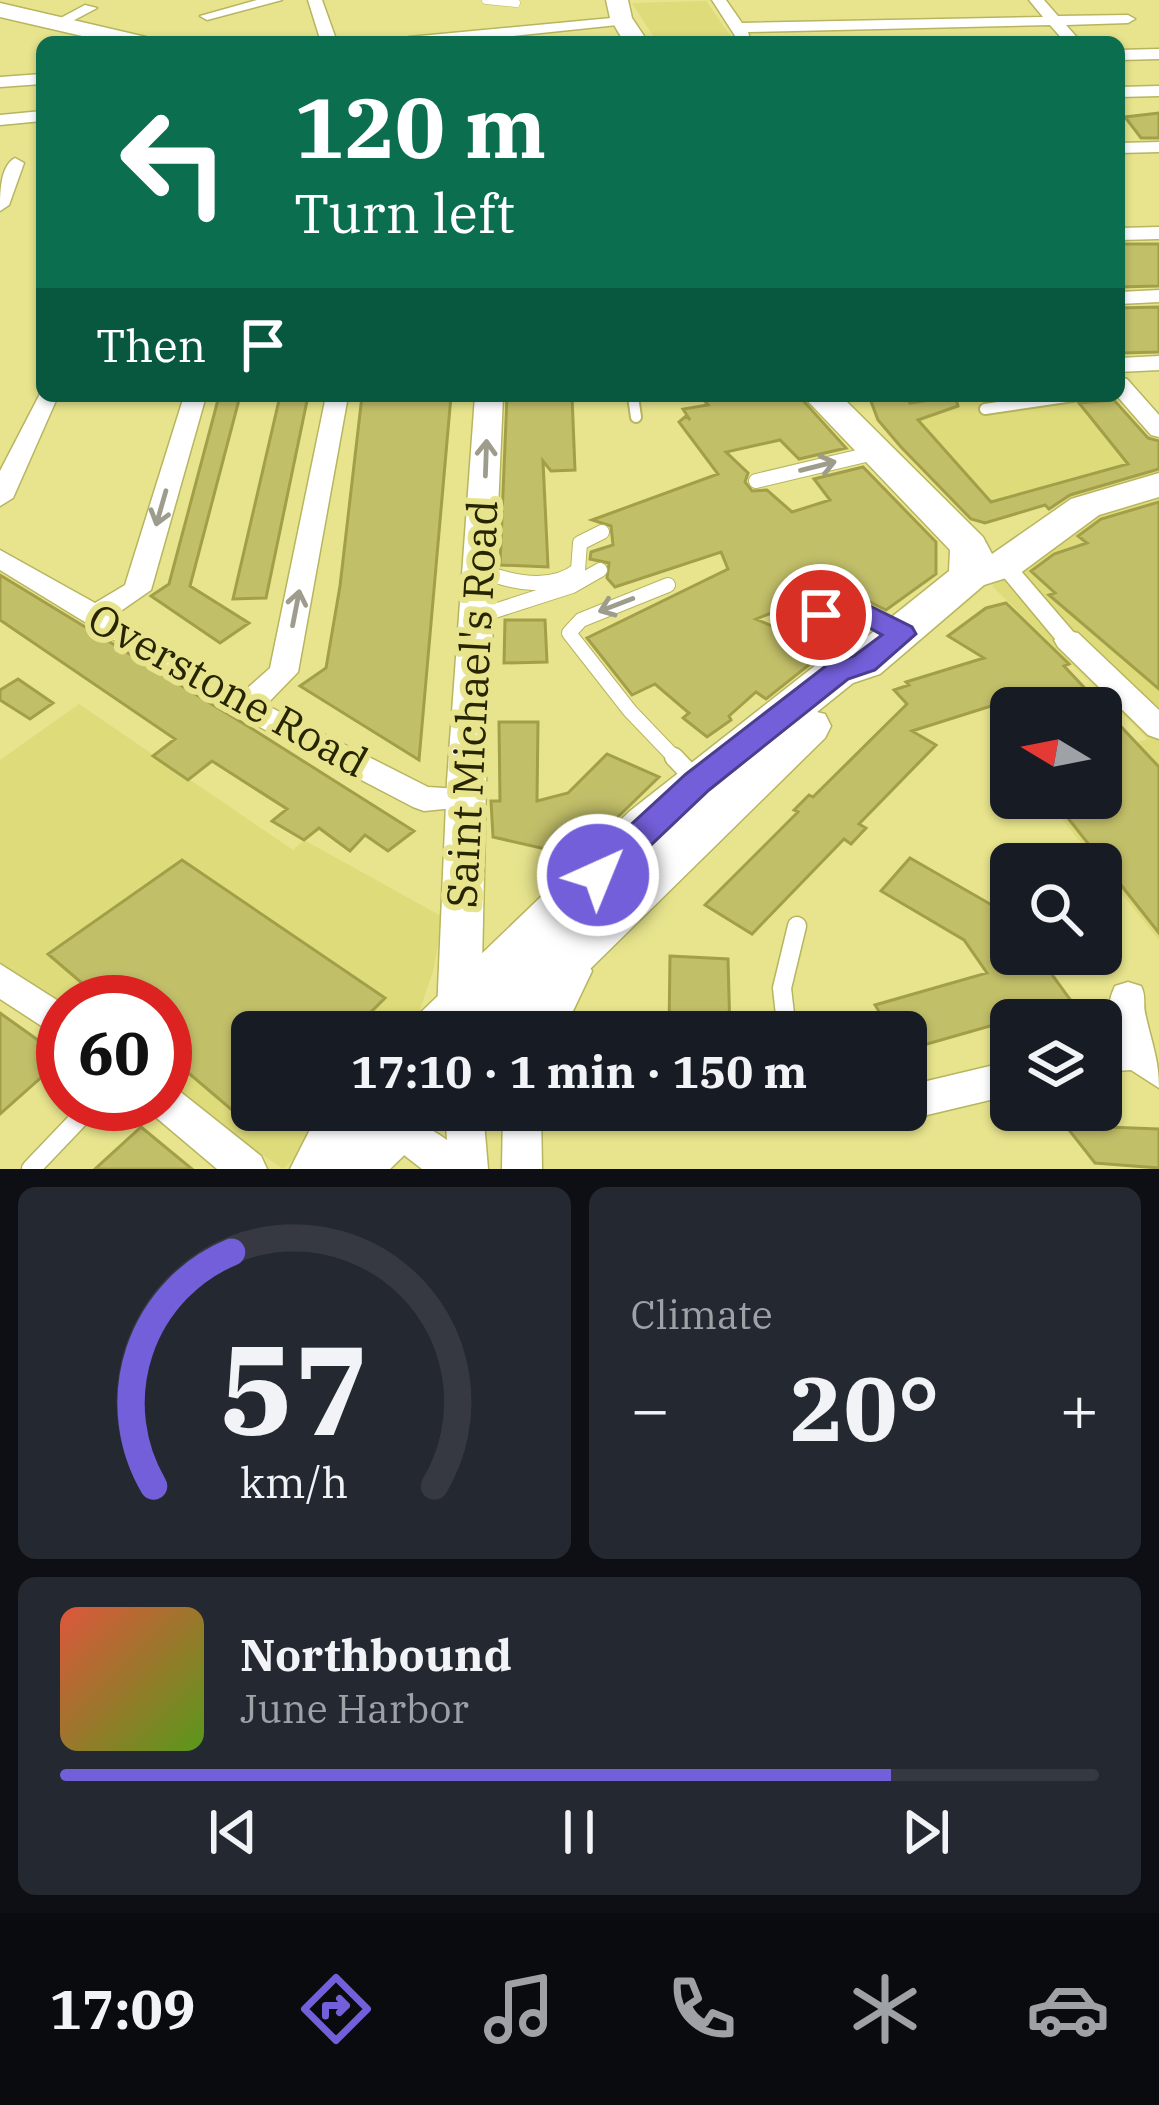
<!DOCTYPE html>
<meta charset="utf-8">
<style>
:root{--surface:#171b24;--page:#242831;--text:#f1f3f6;--muted:#9ea1a6;--line:#363941;--accent:#745fda}
body{margin:0;font-family:"IBM Plex Serif",serif;background:var(--page);color:var(--text);height:100vh;display:flex;flex-direction:column;font-size:45px;white-space:nowrap}
*{box-sizing:border-box;margin:0}
p{font-size:39px;color:var(--muted)}
.icon{flex:none;width:66px;height:66px;fill:none;stroke:currentColor;stroke-width:2;stroke-linecap:round;stroke-linejoin:round}
.map{position:relative;height:1169px;overflow:hidden}
.details{display:flex;flex-direction:column;gap:18px;padding:18px;background:#0d0f14;flex:1}
.details>*{flex:none}
.top-card{position:absolute;left:36px;top:36px;width:1089px;height:366px;border-radius:18px;box-shadow:0 3px 9px #0004;background:#0b6e4f;color:#fff;overflow:hidden}
.needle{width:78px;rotate:280deg}
.fabs{position:absolute;left:990px;top:687px;display:grid;gap:24px}
.fabs a{display:grid;place-items:center;width:132px;height:132px;border-radius:18px;background:var(--surface);box-shadow:0 3px 9px #0004;font-size:60px}
.speed{position:absolute;left:36px;top:975px;display:flex;gap:24px;font-size:60px;font-weight:700;text-align:center}
.speed>*{display:grid;place-content:center;width:156px;height:156px;border-radius:50%;background:var(--surface);box-shadow:0 3px 9px #0004;line-height:1}
.speed .limit{border:18px solid #d22;background:#fff;color:#111}
.pin{position:absolute;display:grid;place-items:center;width:102px;height:102px;color:#fff;margin:-51px;border:6px solid #fff;border-radius:50%;box-shadow:0 3px 12px #0007}
.me{position:absolute;width:132px;margin:-66px;rotate:44deg;stroke-linejoin:round;filter:drop-shadow(0 0 9px #0008)}
.turn{display:flex;align-items:center;gap:42px;height:252px;padding:0 60px;font-size:54px}
.turn .icon{width:156px;height:156px;stroke-width:2.5}
.turn b{display:block;font-size:84px;line-height:102px}
.then{display:flex;align-items:center;height:114px;padding:0 60px;background:#0003;gap:24px;font-size:45px}
.big{font-size:90px;font-weight:700;line-height:1.1}
.details .tile{flex:1;display:flex;flex-direction:column;justify-content:center;gap:18px;min-width:0;padding:0 42px;border-radius:18px;background:var(--page)}
.details .dial{align-items:center;gap:0}
.dial svg{height:312px;overflow:visible;fill:none;stroke:var(--line);stroke-width:7;stroke-linecap:round;text-anchor:middle}
.dial text{fill:var(--text);stroke:none}
.song{display:flex;align-items:center;gap:36px}
.cover{width:144px;height:144px;border-radius:18px;background:linear-gradient(135deg,hsl(10 70% 55%),hsl(90 70% 35%))}
.played{height:12px;border-radius:6px;background:linear-gradient(90deg,var(--accent) 80%,var(--line) 80%)}
.keys{display:flex;justify-content:space-around;direction:ltr}
.heat{display:flex;justify-content:space-between;align-items:center;font-size:66px;direction:ltr}
.details .tiles{flex:1;display:grid;gap:18px;grid-template-columns:1fr 1fr}
.tile:last-child{grid-column:span 2}
.trip{position:absolute;left:231px;top:1011px;width:696px;height:120px;border-radius:18px;background:var(--surface);box-shadow:0 3px 9px #0004;font-weight:700;line-height:120px;text-align:center}
.tab-bar{display:flex;height:192px;justify-content:space-around;align-items:center;background:#090b0e;color:var(--muted)}
.tab-bar .icon{width:84px;height:84px}
.tab-bar .active{color:var(--accent)}
.tab-bar b{font-size:54px;color:var(--text)}
.map>svg:first-child{display:block}
.built{fill:#dedb7b}
.building{fill:#c2bf69;stroke:#a29f48;stroke-width:3}
.lines{fill:none;stroke-linecap:round;stroke-linejoin:round}
.service-far3-casing{stroke:#b7b55f;stroke-width:9}
.service-far2-casing{stroke:#b7b55f;stroke-width:14}
.service-far1-casing{stroke:#b7b55f;stroke-width:16}
.service-casing{stroke:#b7b55f;stroke-width:21}
.pedestrian-casing{stroke:#b7b55f;stroke-width:3}
.minor-casing{stroke:#b7b55f;stroke-width:3}
.tertiary-casing{stroke:#b7b55f;stroke-width:3}
.primary-casing{stroke:#b7b55f;stroke-width:3}
.service-far3{stroke:#fff;stroke-width:8}
.service-far2{stroke:#fff;stroke-width:10}
.service-far1{stroke:#fff;stroke-width:14}
.service{stroke:#fff;stroke-width:18}
.pedestrian{fill:#fff;fill-rule:evenodd}
.minor{fill:#fff;fill-rule:evenodd}
.tertiary{fill:#fff;fill-rule:evenodd}
.primary{fill:#fff;fill-rule:evenodd}
.oneway{stroke:#9e9d8d}
.route{fill:#745fda;stroke:#4b3e8e;stroke-width:3}
.labels{text-anchor:middle;stroke-width:12;stroke-linejoin:round;paint-order:stroke}
.street-label{font-size:42px;fill:#272501;stroke:#e7e48d}
</style>
<div class="map">
<svg width="1159" height="1169" viewBox="0 0 1159 1169">
<rect width="100%" height="100%" fill="#e7e48d"/>
<path class="built" d="M706 1 735 42H657L632 3Z
M869 396H1109L1159 455V472L985 523 968 518 901 447Z
M1159 487V940L1045 798H1101V752L1148 739 992 586 1083 518Z
M79 704 293 850 304 840 443 917 433 972 412 1032H252V1110H344L283 1169 165 1089V1002H63V1016L0 970V760Z"/>
<path class="building" d="M1159 113V138H1141L1125 117Z
M1119 244H1159V286L1119 287Z
M1159 307V352L1123 353 1119 308Z
M219 396H240L190 586 249 623 220 643 151 596 169 584Z
M280 396H308L266 598 233 599Z
M362 396H451L419 760 300 686 326 668 340 586Z
M507 396H572L575 470 551 471 543 461 548 567 500 565Z
M701 396H799L846 448 799 459 780 440 726 452 748 473 745 482 752 491 767 490 792 512 830 500 814 479 863 467 936 542V574L886 610 840 587 756 619 819 647 811 652 819 657 766 699 756 692 729 716 731 720 707 737 683 718 689 713 655 684 632 695 587 638 728 569 721 552 615 587 607 578 609 563 590 559 591 552 613 545 611 526 592 520 718 474 679 422 686 416 690 420 683 409 708 405Z
M869 396H906L910 403 955 396 958 406 918 420 991 502 1128 464 1079 403 1114 400 1148 438 1159 441V469L1070 495 1049 509 1045 505 985 523 971 519 901 447 878 420Z
M1159 502V689L1049 595 1055 593 1031 571 1054 554 1087 543 1078 536 1101 519Z
M0 575 246 725 414 831 388 851 365 835 350 851 319 828 304 840 272 821 287 809 212 761 188 780 153 756 175 739 0 620Z
M1006 603 1069 664 1064 666 1159 767V933L1052 798H1101V708H1017L1010 700 912 731 936 745 859 824 866 828 851 844 844 839 752 934 705 905 798 812 794 810 809 795 813 797 907 704 894 690 909 685 906 682 984 658 948 636 986 608Z
M505 620H545L547 662 504 663Z
M18 679 53 703 30 719 0 700V690Z
M499 722H538L537 801 568 793 607 754 659 777 595 839 571 849 550 850 493 837 491 801H500Z
M910 858 1011 916V954H1037L1085 1020H1011L906 1050V1032H892L875 1005 987 973 964 940 881 891Z
M182 860 385 998 351 1032H252V1127L165 1053V1002H104L48 954Z
M670 956 728 959 730 1032H669Z
M0 1013 63 1058 0 1114Z
M1081 1114 1086 1122 1107 1127 1159 1129V1168L1095 1163 1062 1121Z
M141 1127 192 1169H95Z"/>
<g class="lines">
<g class="service-far3-casing">
<path id="service-far3" d="M486 0 516 3"/>
</g>
<g class="service-far2-casing">
<path id="service-far2" d="M633 396 636 417
M985 409 1073 396"/>
</g>
<g class="service-far1-casing">
<path id="service-far1" d="M756 481 874 453
M481 571C511 582 551 592 578 570L580 543 602 532
M668 585 581 620 569 633 630 711 677 760
M479 616 572 586 600 570
M796 627 846 603 898 631"/>
</g>
<g class="service-casing">
<path id="service" d="M674 757 696 780
M787 1032 782 988 797 926
M31 1169 93 1104"/>
</g>
<g class="pedestrian-casing">
<path id="pedestrian" d="M1008 563 1015 564 1076 635 1079 640 1076 645H1060L1001 574 998 569Z"/>
</g>
<g class="minor-casing">
<path id="minor" d="M257 0H282L207 20 200 16Z
M308 0H322L337 42H321Z
M712 0H726L742 23 1043 17 1029 0H1044L1058 16 1128 15 1135 19 1128 23 1066 25 1081 42H1065L1050 25 748 32 751 42H739Z
M85 5 97 8 65 25 53 22Z
M622 17 627 18V24L455 42H401L409 37Z
M1159 49V59L1119 60V50Z
M42 74V84L0 87V77Z
M1159 86V96L1119 97V87Z
M42 111V121L0 125V115Z
M1159 142V152L1119 153V143Z
M15 158 24 163 9 205 0 211C0 193 0 166 15 158Z
M1159 227V239L1119 240V228Z
M1159 290V302L1119 304V292Z
M1159 356V370L1119 372V358Z
M1119 377 1127 379 1159 415V437L1151 435 1117 396Z
M42 390V396H58L13 498 0 506V471Z
M184 396H206L151 590 115 615 243 692 270 668 326 396H348L298 672 266 705 428 787 475 790 480 798 475 806 424 811 413 807 235 714 0 570V550L95 603 125 585Z
M1068 631 1078 633 1159 710V739L1148 735 1058 647 1054 640Z
M574 956 586 961 592 971 563 1032H527L562 961Z
M0 964 63 1004V1040L0 999Z
M1128 982 1141 986C1147 998 1142 1004 1146 1017 1152 1044 1159 1060 1159 1088L1131 1070 1101 1072V1040L1116 1039C1110 1018 1105 1007 1115 986Z
M1011 1061V1095L906 1120 890 1110H906V1086Z
M165 1085 178 1090 261 1156 267 1169H217L152 1114 147 1104H165Z
M445 1110H483L488 1169H422L404 1155 373 1149 368 1137 373 1125C401 1114 424 1123 447 1140Z
M503 1110H541L542 1169H502Z"/>
</g>
<g class="tertiary-casing">
<path id="tertiary" d="M475 396H503L486 781 481 1012 475 1025 459 1031 443 1025 437 1012 447 781Z"/>
</g>
<g class="primary-casing">
<path id="primary" d="M606 0H628L632 18 648 42H624L610 18Z
M0 3 146 37 150 42H108L0 17Z
M803 396H841L983 537 992 554 1071 499 1159 473V497L1099 515 1019 574 984 585 880 674 853 683 817 712 825 714 831 726 825 738 526 1032H409L418 1015 630 811 821 661 848 652 949 571 950 550Z
M320 1110H440L431 1129 390 1169H290Z"/>
</g>
<use href="#service-far3" class="service-far3"/>
<use href="#service-far2" class="service-far2"/>
<use href="#service-far1" class="service-far1"/>
<use href="#service" class="service"/>
<use href="#pedestrian" class="pedestrian"/>
<use href="#minor" class="minor"/>
<use href="#tertiary" class="tertiary"/>
<use href="#primary" class="primary"/>
</g>
<defs><path id="oneway-shaft" d="M-6 0H5M1.5-3L5.5 0L1.5 3" fill="none" stroke-width="1.6" stroke-linecap="round" stroke-linejoin="round" transform="scale(3)"/></defs>
<g class="oneway">
<use href="#oneway-shaft" transform="translate(486 458) rotate(-88)"/>
<use href="#oneway-shaft" transform="translate(818 466) rotate(-14)"/>
<use href="#oneway-shaft" transform="translate(161 508) rotate(106)"/>
<use href="#oneway-shaft" transform="translate(616 605) rotate(159)"/>
<use href="#oneway-shaft" transform="translate(296 608) rotate(-79)"/>
</g>
<path class="route" d="M846 594 912 627 916 634 875 670 848 679 709 790 610 884 598 888 586 884 581 875 586 866 686 774 827 665 854 656 882 635 845 614 821 624 811 621 807 615 811 608Z"/>
<g class="labels">
<g class="street-label">
<text transform="translate(228 690) rotate(29)" y="15">Overstone Road</text>
<text transform="translate(472 704) rotate(-87)" y="15">Saint Michael's Road</text>
</g>
</g>
</svg>
<div class="fabs">
<a><svg class="needle" viewBox="-14 -14 28 28"><path d="M0-13l5 13h-10z" fill="#e53935"/><path d="M0 13l5-13h-10z" fill="#9ea1a6"/></svg></a>
<a><svg class="icon" aria-label="search" viewBox="0 0 24 24"><circle cx="10" cy="10" r="6"/><path d="M15 15l6 6"/></svg></a>
<a><svg class="icon" aria-label="layers" viewBox="0 0 24 24"><path d="M12 4l9 5-9 5-9-5zM3 14l9 5 9-5"/></svg></a>
</div>
<div class="speed"><div class="limit">60</div></div>
<div class="pin" style="left:821px;top:615px;background:#d93025"><svg class="icon" aria-label="arrive" viewBox="0 0 24 24"><path d="M6 21V4h12l-3 4 3 4H6"/></svg></div>
<svg class="me" style="left:598px;top:875px" viewBox="-20 -20 40 40"><circle r="17" fill="#745fda" stroke="#fff" stroke-width="3"/><path d="M0-11L8 9 0 5-8 9z" fill="#fff"/></svg>
<div class="trip">17:10 · 1 min · 150 m</div>
<div class="top-card">
<div class="turn"><svg class="icon" aria-label="left" viewBox="0 0 24 24"><path d="M17 20v-9H6M10 6l-5 5 5 5"/></svg><div><b>120 m</b>Turn left</div></div>
<div class="then">Then<svg class="icon" aria-label="arrive" viewBox="0 0 24 24"><path d="M6 21V4h12l-3 4 3 4H6"/></svg></div>
</div>
</div>
<section class="details">
<div class="tiles">
<div class="tile dial"><svg viewBox="0 0 100 80">
<path d="M14 69A42 42 0 1 1 86 69"/>
<path d="M14 69A42 42 0 0 1 34 9" stroke="#745fda"/>
<text x="50" y="56" font-size="32" font-weight="700">57</text>
<text x="50" y="72" font-size="11">km/h</text>
</svg></div>
<div class="tile"><p>Climate</p>
<div class="heat"><a>−</a><b class="big">20°</b><a>+</a></div>
</div>
<div class="tile">
<div class="song"><i class="cover"></i><div><b>Northbound</b><p>June Harbor</p></div></div>
<div class="played"></div>
<div class="keys"><svg class="icon" aria-label="previous" viewBox="0 0 24 24"><path d="M18 5L8 12l10 7zM5 5v14"/></svg><svg class="icon" aria-label="pause" viewBox="0 0 24 24"><path d="M8 5v14M16 5v14"/></svg><svg class="icon" aria-label="next" viewBox="0 0 24 24"><path d="M6 5l10 7-10 7zM19 5v14"/></svg></div>
</div>
</div>
</section>
<nav class="tab-bar">
<b>17:09</b>
<svg class="icon active" aria-label="directions" viewBox="0 0 24 24"><path d="M12 3l9 9-9 9-9-9zM9 14v-3h6M13 9l2 2-2 2"/></svg>
<svg class="icon" aria-label="music" viewBox="0 0 24 24"><path d="M9 18V5l10-2v13"/><circle cx="6" cy="18" r="3"/><circle cx="16" cy="16" r="3"/></svg>
<svg class="icon" aria-label="phone" viewBox="0 0 24 24"><path d="M5 4h4l2 5-3 2q2 4 5 5l2-3 5 2v4C11 20 4 13 5 4z"/></svg>
<svg class="icon" aria-label="climate" viewBox="0 0 24 24"><path d="M12 3v18M4 7l16 10M4 17L20 7"/></svg>
<svg class="icon" aria-label="car" viewBox="0 0 24 24"><path d="M5 17H2v-5l4-1 3-4h7l3 4 3 1v5h-3M9 17h6M6 11h13"/><circle cx="7" cy="17" r="2"/><circle cx="17" cy="17" r="2"/></svg>
</nav>
